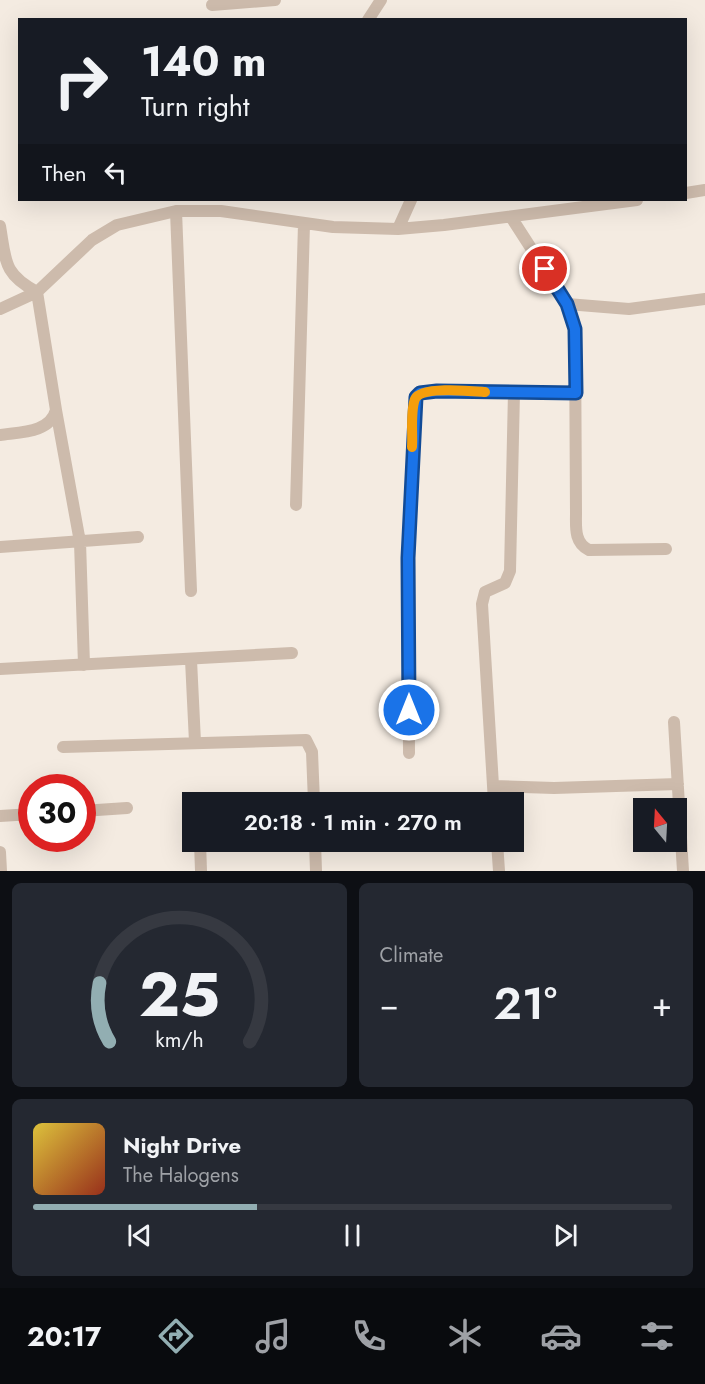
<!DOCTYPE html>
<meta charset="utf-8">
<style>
:root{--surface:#171b24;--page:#242831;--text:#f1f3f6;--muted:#9ea1a6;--line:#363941;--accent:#92aeb2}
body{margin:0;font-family:Jost,sans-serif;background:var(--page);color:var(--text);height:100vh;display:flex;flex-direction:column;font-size:22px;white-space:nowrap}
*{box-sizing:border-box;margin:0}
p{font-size:20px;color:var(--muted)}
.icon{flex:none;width:33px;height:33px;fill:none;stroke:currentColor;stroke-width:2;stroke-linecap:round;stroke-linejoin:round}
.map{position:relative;height:871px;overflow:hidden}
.sheet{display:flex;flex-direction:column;gap:12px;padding:12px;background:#0d0f14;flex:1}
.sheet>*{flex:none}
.guide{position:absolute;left:18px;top:18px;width:669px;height:183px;border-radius:0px;box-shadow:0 6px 24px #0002;background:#171b24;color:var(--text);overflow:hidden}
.needle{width:39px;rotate:342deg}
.controls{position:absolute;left:633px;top:798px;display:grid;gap:12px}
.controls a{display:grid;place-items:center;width:54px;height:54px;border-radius:0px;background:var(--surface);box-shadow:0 6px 24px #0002;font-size:30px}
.speed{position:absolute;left:18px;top:774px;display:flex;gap:12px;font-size:30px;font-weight:700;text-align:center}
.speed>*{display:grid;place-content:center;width:78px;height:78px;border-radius:50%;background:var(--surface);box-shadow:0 6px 24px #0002;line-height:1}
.speed .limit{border:9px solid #d22;background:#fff;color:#111}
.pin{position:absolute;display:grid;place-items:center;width:51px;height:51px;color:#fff;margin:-26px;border:3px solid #fff;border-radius:50%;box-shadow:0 2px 6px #0007}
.me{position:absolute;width:66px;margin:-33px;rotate:0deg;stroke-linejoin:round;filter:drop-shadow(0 0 4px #0008)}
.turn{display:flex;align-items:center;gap:21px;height:126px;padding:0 24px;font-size:27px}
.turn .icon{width:78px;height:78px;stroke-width:2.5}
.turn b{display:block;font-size:42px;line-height:51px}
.then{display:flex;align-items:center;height:57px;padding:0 24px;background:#0003;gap:12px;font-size:22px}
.big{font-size:45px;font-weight:600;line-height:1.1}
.sheet .widget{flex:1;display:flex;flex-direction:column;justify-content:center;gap:9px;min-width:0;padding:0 21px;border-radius:9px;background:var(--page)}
.sheet .dial{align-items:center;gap:0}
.dial svg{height:156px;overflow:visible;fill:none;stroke:var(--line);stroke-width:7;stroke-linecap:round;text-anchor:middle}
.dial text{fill:var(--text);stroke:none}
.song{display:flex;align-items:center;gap:18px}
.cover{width:72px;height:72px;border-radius:9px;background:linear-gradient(135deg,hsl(50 70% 55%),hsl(10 70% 35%))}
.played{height:6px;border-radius:3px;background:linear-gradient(90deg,var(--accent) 35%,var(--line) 35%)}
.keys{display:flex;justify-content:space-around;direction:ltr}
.heat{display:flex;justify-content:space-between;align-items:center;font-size:33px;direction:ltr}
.sheet .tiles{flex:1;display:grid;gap:12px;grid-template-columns:1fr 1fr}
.widget:last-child{grid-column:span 2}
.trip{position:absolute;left:182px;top:792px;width:342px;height:60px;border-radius:0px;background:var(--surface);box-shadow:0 6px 24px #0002;font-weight:600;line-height:60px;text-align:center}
.tabs{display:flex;height:96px;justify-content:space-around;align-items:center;background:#090b0e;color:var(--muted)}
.tabs .icon{width:42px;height:42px}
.tabs .current{color:var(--accent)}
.tabs b{font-size:27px;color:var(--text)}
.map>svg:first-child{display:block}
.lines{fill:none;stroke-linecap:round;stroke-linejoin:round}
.street{stroke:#cdbbac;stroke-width:12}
.route-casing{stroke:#114b97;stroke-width:15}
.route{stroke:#1a73e8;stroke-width:10}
.slow{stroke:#f59e0b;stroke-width:10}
</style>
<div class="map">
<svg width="705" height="871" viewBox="0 0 705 871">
<rect width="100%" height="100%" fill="#f4ebe1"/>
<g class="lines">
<path class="street" d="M212 5 275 0
M368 20 381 0
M686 193 705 190
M176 211 191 591
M511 217 567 304 575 329 576 513C576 527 574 543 589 550L666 549
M0 226C6 261 3 274 37 292L56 410C50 433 20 432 0 435
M398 229 411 200
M567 304 629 309 705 299
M0 309 37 292 92 240 117 225 176 211H221L333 227 398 229 444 225 637 200
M56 410 80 542 84 665
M296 505 304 224
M0 547 138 537
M191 660 195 742
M0 669 292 653
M674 722 683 871
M63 747 306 740 312 752 314 802
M409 753 408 558 416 397 427 391 576 393
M493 786 554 788 678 784
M494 802 482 604 485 592 505 583 510 571 514 392
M82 811 127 808
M0 816 32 814
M200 842 201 871
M315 842 316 871
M497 842 499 871
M0 852 1 871"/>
</g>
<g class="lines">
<g class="route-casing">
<path id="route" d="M409 710 408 558 416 397 420 393 437 391 576 393 575 329 567 304 545 269"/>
</g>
<use href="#route" class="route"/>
<path class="slow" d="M412 447C413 433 410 412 415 399 421 386 472 391 485 392"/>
</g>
</svg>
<div class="controls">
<a><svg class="needle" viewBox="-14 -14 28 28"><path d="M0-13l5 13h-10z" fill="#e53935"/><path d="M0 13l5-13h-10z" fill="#9ea1a6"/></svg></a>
</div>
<div class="speed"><div class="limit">30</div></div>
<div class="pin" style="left:545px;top:269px;background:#d93025"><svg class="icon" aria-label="arrive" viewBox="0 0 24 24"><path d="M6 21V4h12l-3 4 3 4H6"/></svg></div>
<svg class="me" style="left:409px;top:710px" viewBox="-20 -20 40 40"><circle r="17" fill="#1a73e8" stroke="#fff" stroke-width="3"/><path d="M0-11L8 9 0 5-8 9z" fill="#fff"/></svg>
<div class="trip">20:18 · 1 min · 270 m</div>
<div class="guide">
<div class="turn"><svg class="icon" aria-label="right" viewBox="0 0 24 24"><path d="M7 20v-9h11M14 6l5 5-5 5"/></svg><div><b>140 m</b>Turn right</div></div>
<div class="then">Then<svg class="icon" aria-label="left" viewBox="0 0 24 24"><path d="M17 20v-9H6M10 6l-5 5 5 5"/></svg></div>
</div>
</div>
<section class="sheet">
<div class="tiles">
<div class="widget dial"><svg viewBox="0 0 100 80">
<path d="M14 69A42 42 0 1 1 86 69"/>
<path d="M14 69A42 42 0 0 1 9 39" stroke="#92aeb2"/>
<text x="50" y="56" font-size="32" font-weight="700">25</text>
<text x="50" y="72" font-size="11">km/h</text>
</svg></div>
<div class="widget"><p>Climate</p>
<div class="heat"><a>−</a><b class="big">21°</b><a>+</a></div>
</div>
<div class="widget">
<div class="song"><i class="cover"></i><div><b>Night Drive</b><p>The Halogens</p></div></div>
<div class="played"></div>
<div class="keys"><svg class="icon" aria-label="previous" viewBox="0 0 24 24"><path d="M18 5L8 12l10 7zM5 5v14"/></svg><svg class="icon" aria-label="pause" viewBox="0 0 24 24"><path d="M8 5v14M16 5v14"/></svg><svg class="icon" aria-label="next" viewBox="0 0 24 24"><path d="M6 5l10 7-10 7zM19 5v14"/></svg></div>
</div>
</div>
</section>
<nav class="tabs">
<b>20:17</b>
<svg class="icon current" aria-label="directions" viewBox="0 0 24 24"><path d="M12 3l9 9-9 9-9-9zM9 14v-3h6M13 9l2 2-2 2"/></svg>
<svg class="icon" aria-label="music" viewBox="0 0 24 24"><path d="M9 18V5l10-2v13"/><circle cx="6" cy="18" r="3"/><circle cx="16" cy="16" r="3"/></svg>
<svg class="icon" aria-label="phone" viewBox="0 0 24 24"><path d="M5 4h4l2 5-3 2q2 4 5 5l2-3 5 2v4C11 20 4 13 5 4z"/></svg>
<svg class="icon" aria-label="climate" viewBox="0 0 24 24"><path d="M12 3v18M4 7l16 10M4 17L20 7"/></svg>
<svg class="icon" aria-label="car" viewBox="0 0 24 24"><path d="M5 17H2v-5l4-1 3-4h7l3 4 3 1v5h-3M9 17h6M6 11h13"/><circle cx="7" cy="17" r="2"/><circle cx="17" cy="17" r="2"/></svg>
<svg class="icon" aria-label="filters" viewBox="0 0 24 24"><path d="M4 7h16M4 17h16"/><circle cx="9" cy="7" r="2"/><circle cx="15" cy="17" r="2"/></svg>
</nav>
